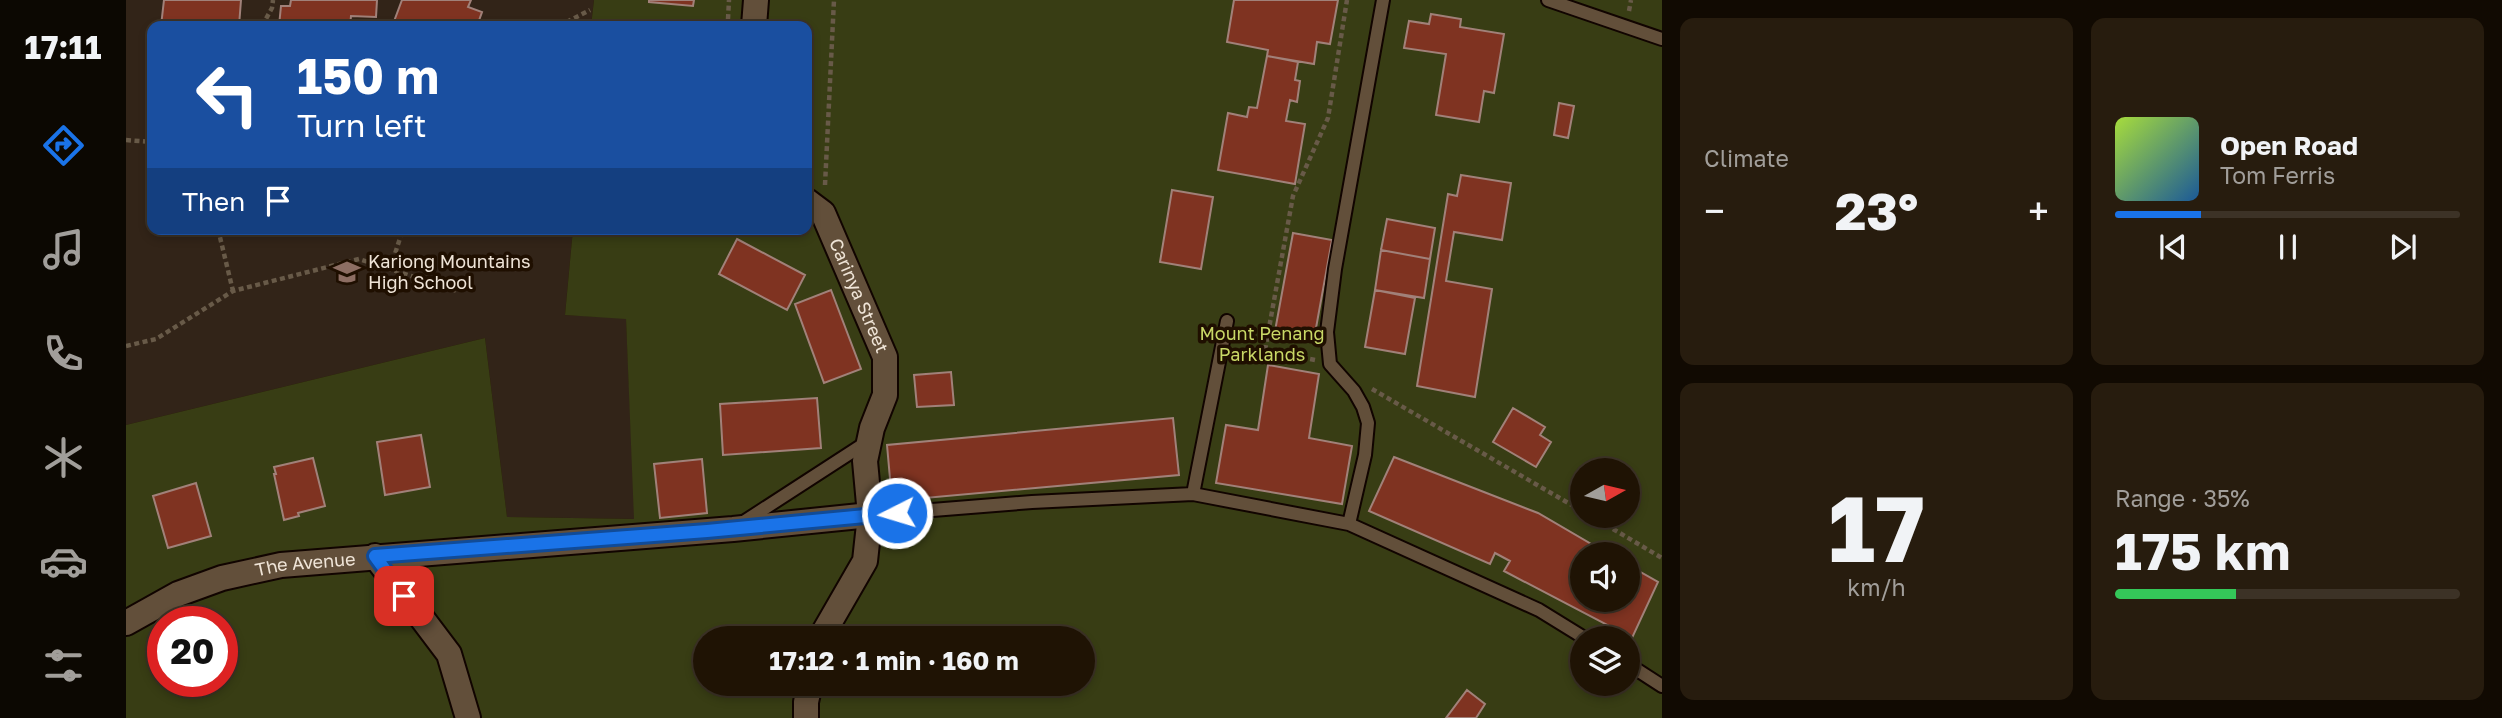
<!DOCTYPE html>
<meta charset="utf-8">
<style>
:root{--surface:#1f1304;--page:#271c0e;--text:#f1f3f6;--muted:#a19e9a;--line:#3c3226;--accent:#1a73e8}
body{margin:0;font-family:"Golos Text",sans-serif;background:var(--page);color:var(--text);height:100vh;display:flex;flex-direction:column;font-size:26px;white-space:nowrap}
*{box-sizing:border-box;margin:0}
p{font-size:23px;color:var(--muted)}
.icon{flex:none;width:38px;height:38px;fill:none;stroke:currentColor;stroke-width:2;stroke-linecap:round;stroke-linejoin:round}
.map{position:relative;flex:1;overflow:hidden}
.side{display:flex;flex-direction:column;gap:18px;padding:18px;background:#110a02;width:840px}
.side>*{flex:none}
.banner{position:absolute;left:21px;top:21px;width:665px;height:214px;border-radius:14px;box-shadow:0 4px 10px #0003,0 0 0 2px var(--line);background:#1a4fa0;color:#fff;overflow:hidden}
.needle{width:46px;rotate:82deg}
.buttons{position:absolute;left:1444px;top:458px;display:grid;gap:14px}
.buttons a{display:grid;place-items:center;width:70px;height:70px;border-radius:50%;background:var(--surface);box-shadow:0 4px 10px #0003,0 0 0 2px var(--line);font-size:35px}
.speed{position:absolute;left:21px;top:606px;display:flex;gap:14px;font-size:35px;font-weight:700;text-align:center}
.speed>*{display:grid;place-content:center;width:91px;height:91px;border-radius:50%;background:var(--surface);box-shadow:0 4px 10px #0003,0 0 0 2px var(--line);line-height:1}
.speed .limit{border:10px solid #d22;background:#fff;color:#111}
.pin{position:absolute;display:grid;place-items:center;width:60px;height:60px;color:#fff;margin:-30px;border-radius:14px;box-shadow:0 4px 10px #0006}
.me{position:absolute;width:77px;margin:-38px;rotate:265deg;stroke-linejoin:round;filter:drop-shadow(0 0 5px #0008)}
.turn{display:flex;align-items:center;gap:24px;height:147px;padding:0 35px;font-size:32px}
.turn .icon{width:91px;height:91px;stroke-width:2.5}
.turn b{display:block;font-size:49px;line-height:60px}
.then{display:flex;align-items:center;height:66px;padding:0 35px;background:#0003;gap:14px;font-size:26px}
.big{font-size:52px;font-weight:700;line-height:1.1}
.side .tile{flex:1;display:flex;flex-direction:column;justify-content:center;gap:10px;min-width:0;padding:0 24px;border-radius:14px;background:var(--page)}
.side .dial{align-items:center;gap:0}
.dial b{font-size:91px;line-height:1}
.song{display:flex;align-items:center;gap:21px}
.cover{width:84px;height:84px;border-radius:10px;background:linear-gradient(135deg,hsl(80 70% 55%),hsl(210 70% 35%))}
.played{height:7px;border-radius:4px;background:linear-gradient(90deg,var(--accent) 25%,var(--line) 25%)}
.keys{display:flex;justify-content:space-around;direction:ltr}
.heat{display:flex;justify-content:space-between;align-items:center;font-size:38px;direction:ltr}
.charge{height:10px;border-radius:5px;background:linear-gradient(90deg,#34c759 35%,var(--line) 0)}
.side .tiles{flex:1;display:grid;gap:18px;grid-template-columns:repeat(2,1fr)}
.trip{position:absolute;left:567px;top:626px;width:402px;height:70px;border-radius:35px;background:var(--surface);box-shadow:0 4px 10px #0003,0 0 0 2px var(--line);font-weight:700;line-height:70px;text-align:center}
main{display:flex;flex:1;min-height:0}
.menu{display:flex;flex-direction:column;width:126px;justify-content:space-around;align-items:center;background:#0c0802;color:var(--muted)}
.menu .icon{width:49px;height:49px}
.menu .on{color:var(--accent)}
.menu b{font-size:32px;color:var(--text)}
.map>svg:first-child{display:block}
.education{fill:#322418}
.green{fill:#383d14;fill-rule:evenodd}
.building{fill:#7f3321;stroke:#a18179;stroke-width:2}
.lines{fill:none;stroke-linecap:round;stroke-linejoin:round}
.lane-casing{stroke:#110400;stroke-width:16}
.street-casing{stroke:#110400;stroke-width:28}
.path{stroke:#685a48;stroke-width:4.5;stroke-dasharray:5 3.5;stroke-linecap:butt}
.lane{stroke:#624f3a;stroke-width:12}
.street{stroke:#624f3a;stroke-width:24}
.route-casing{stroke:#114b97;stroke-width:18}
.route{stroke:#1a73e8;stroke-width:12}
.labels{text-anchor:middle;stroke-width:7;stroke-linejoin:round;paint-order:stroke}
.poi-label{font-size:18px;fill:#efe4d7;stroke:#1f0f00;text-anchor:start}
.street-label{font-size:18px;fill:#efe4d7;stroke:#1f0f00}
.park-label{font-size:18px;fill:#c9d866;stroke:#1f0f00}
</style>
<main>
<nav class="menu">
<b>17:11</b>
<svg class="icon on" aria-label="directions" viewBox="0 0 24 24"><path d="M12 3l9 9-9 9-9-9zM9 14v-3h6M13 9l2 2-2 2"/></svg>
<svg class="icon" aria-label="music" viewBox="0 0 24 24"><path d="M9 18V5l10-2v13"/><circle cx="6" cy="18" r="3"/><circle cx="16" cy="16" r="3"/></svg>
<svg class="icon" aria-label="phone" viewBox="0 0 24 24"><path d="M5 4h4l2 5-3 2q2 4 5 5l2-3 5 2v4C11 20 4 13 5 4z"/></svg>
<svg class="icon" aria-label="climate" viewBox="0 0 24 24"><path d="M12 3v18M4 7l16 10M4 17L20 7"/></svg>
<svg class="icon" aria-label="car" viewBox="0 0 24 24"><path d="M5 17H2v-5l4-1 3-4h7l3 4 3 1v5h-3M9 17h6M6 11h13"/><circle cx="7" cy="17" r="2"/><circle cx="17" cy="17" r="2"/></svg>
<svg class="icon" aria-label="filters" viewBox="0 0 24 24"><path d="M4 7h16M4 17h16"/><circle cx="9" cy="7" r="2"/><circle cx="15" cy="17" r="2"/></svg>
</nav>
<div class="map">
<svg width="1536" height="718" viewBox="0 0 1536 718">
<rect width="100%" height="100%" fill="#291905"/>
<path class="education" d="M0 0H468L465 26H26V229H447L439 315 500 318 509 519 381 517 359 338 0 425Z"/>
<path class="green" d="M468 0H1536V718H0V425L359 338 381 517 508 519 500 319 439 315 447 229H681V26H465ZM1456 471H1502V516H1456ZM1456 555H1502V600H1456ZM37 621H96V681H37ZM579 639H957V684H579ZM1456 639H1502V684H1456Z"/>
<path class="building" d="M38 0H115L113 26H35Z
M165 0H251L250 17 225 16 224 26H153L155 6H164Z
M276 0H345L342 7 356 12 351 26H261L262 22 267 24Z
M523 0H568L567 6 523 2Z
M1108 0H1212L1204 44 1191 42 1188 64 1141 56 1142 50 1101 42Z
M1305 14 1335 19 1334 27 1378 34 1368 93 1358 91 1353 122 1310 115 1320 54 1278 48 1283 21 1303 24Z
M501 20 566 26H500Z
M1141 56 1172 62 1169 80 1174 81 1171 102 1164 100 1160 121 1179 124 1169 184 1092 170 1102 113 1121 117 1123 107 1131 108Z
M1433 103 1448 106 1442 138 1428 135Z
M1335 175 1385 183 1376 240 1328 232 1320 281 1366 289 1349 397 1291 386 1322 194 1331 196Z
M1046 190 1087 197 1075 269 1034 262Z
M1261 219 1309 228 1304 259 1255 250Z
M1167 233 1206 240 1188 339 1149 331Z
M611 239 679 275 661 310 593 274Z
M1255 250 1304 259 1298 298 1249 290Z
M705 290 735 369 698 383 669 304Z
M1249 290 1289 298 1279 354 1239 347Z
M1142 365 1193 374 1183 438 1226 446 1216 504 1090 483 1100 425 1132 430Z
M825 372 828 405 791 407 788 375Z
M691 398 695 448 597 455 594 404Z
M1387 408 1419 427 1414 435 1425 442 1410 467 1367 442Z
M1047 418 1053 475 766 501 761 445Z
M295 435 304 487 259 495 251 442Z
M1268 457 1412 513 1484 555H1456V600H1502V565L1532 582 1506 638 1378 571 1384 561 1369 553 1364 564 1243 511Z
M187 458 199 506 172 513 173 516 158 520 148 474H150L148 467Z
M576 459 581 513 534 518 528 464Z
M70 483 85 536 42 548 27 496Z
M1341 690 1359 704 1350 718H1320Z"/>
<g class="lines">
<g class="lane-casing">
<path id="lane" d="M1422 0 1536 39
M1067 494 1101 321
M744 515 906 502 1067 494 1223 524 1413 610 1460 639
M616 523 741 442
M1223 524 1239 455 1242 423 1237 407 1228 391 1204 364 1201 332 1209 269 1257 0
M1502 664 1536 686"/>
</g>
<g class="street-casing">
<g id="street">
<path d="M628 26 630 0"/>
<path id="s1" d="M681 201 697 213 759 357V395L746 428 739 461 744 515 739 561 694 639"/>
<path d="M249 556 323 654 342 718"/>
<path id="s2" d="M0 623 52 594 96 578 155 565 607 529 744 515"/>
<path d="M680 718V702L684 684"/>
</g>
</g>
<path class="path" d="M1503 11 1505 0
M602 19 603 0
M136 26 146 8 147 0
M433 26 464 10
M0 140 26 142
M699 185 708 0
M92 229 107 291
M264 269 277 229
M0 346 30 339 107 291 233 259 331 291
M1189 360 1139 350 1167 196 1202 118 1221 0
M1246 389 1456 511
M1465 516 1536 558"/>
<use href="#lane" class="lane"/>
<use href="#street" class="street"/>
</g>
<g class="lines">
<g class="route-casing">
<path id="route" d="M278 596 249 556 581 531 771 513"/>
</g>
<use href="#route" class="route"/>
</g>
<defs>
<g id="school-bare" transform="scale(2.1)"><path d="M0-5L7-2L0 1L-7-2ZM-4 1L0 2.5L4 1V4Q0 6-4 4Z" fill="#8d6e63" stroke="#1f0f00" stroke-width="2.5" paint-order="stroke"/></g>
</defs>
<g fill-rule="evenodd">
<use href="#school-bare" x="221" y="272"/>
</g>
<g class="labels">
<g class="poi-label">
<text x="242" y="268">Kariong Mountains<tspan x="242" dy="21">High School</tspan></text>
</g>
<g class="street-label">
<text dy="6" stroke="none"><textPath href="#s1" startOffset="110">Carinya Street</textPath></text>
<text dy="6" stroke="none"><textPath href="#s2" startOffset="191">The Avenue</textPath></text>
</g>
<g class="park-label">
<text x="1136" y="340">Mount Penang<tspan x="1136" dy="21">Parklands</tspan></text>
</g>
</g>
</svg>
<div class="buttons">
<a><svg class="needle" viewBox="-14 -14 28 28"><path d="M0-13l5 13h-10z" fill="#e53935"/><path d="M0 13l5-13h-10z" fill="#a19e9a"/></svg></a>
<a><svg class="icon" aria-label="sound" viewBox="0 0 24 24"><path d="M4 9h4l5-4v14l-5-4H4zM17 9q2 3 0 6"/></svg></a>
<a><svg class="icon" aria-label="layers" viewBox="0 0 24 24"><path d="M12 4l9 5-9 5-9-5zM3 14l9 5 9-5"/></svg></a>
</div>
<div class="speed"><div class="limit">20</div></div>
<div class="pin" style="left:278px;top:596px;background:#d93025"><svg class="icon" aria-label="arrive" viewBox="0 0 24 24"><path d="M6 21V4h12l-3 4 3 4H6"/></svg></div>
<svg class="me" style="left:771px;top:513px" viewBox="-20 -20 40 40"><circle r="17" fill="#1a73e8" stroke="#fff" stroke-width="3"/><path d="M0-11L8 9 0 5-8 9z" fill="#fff"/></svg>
<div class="trip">17:12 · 1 min · 160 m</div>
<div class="banner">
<div class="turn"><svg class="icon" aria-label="left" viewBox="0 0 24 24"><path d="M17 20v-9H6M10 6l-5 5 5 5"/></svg><div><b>150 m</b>Turn left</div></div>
<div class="then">Then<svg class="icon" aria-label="arrive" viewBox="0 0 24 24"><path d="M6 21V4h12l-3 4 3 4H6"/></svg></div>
</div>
</div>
<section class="side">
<div class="tiles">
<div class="tile"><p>Climate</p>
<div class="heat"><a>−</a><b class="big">23°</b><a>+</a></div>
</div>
<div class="tile">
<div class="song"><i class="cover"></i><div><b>Open Road</b><p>Tom Ferris</p></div></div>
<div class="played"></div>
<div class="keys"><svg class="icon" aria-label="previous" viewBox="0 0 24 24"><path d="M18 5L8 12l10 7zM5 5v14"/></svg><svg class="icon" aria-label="pause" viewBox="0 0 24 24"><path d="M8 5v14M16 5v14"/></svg><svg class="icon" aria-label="next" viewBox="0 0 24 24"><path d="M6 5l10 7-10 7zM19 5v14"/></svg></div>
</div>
<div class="tile dial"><b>17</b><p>km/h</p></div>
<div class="tile"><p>Range · 35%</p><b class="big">175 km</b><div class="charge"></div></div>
</div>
</section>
</main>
